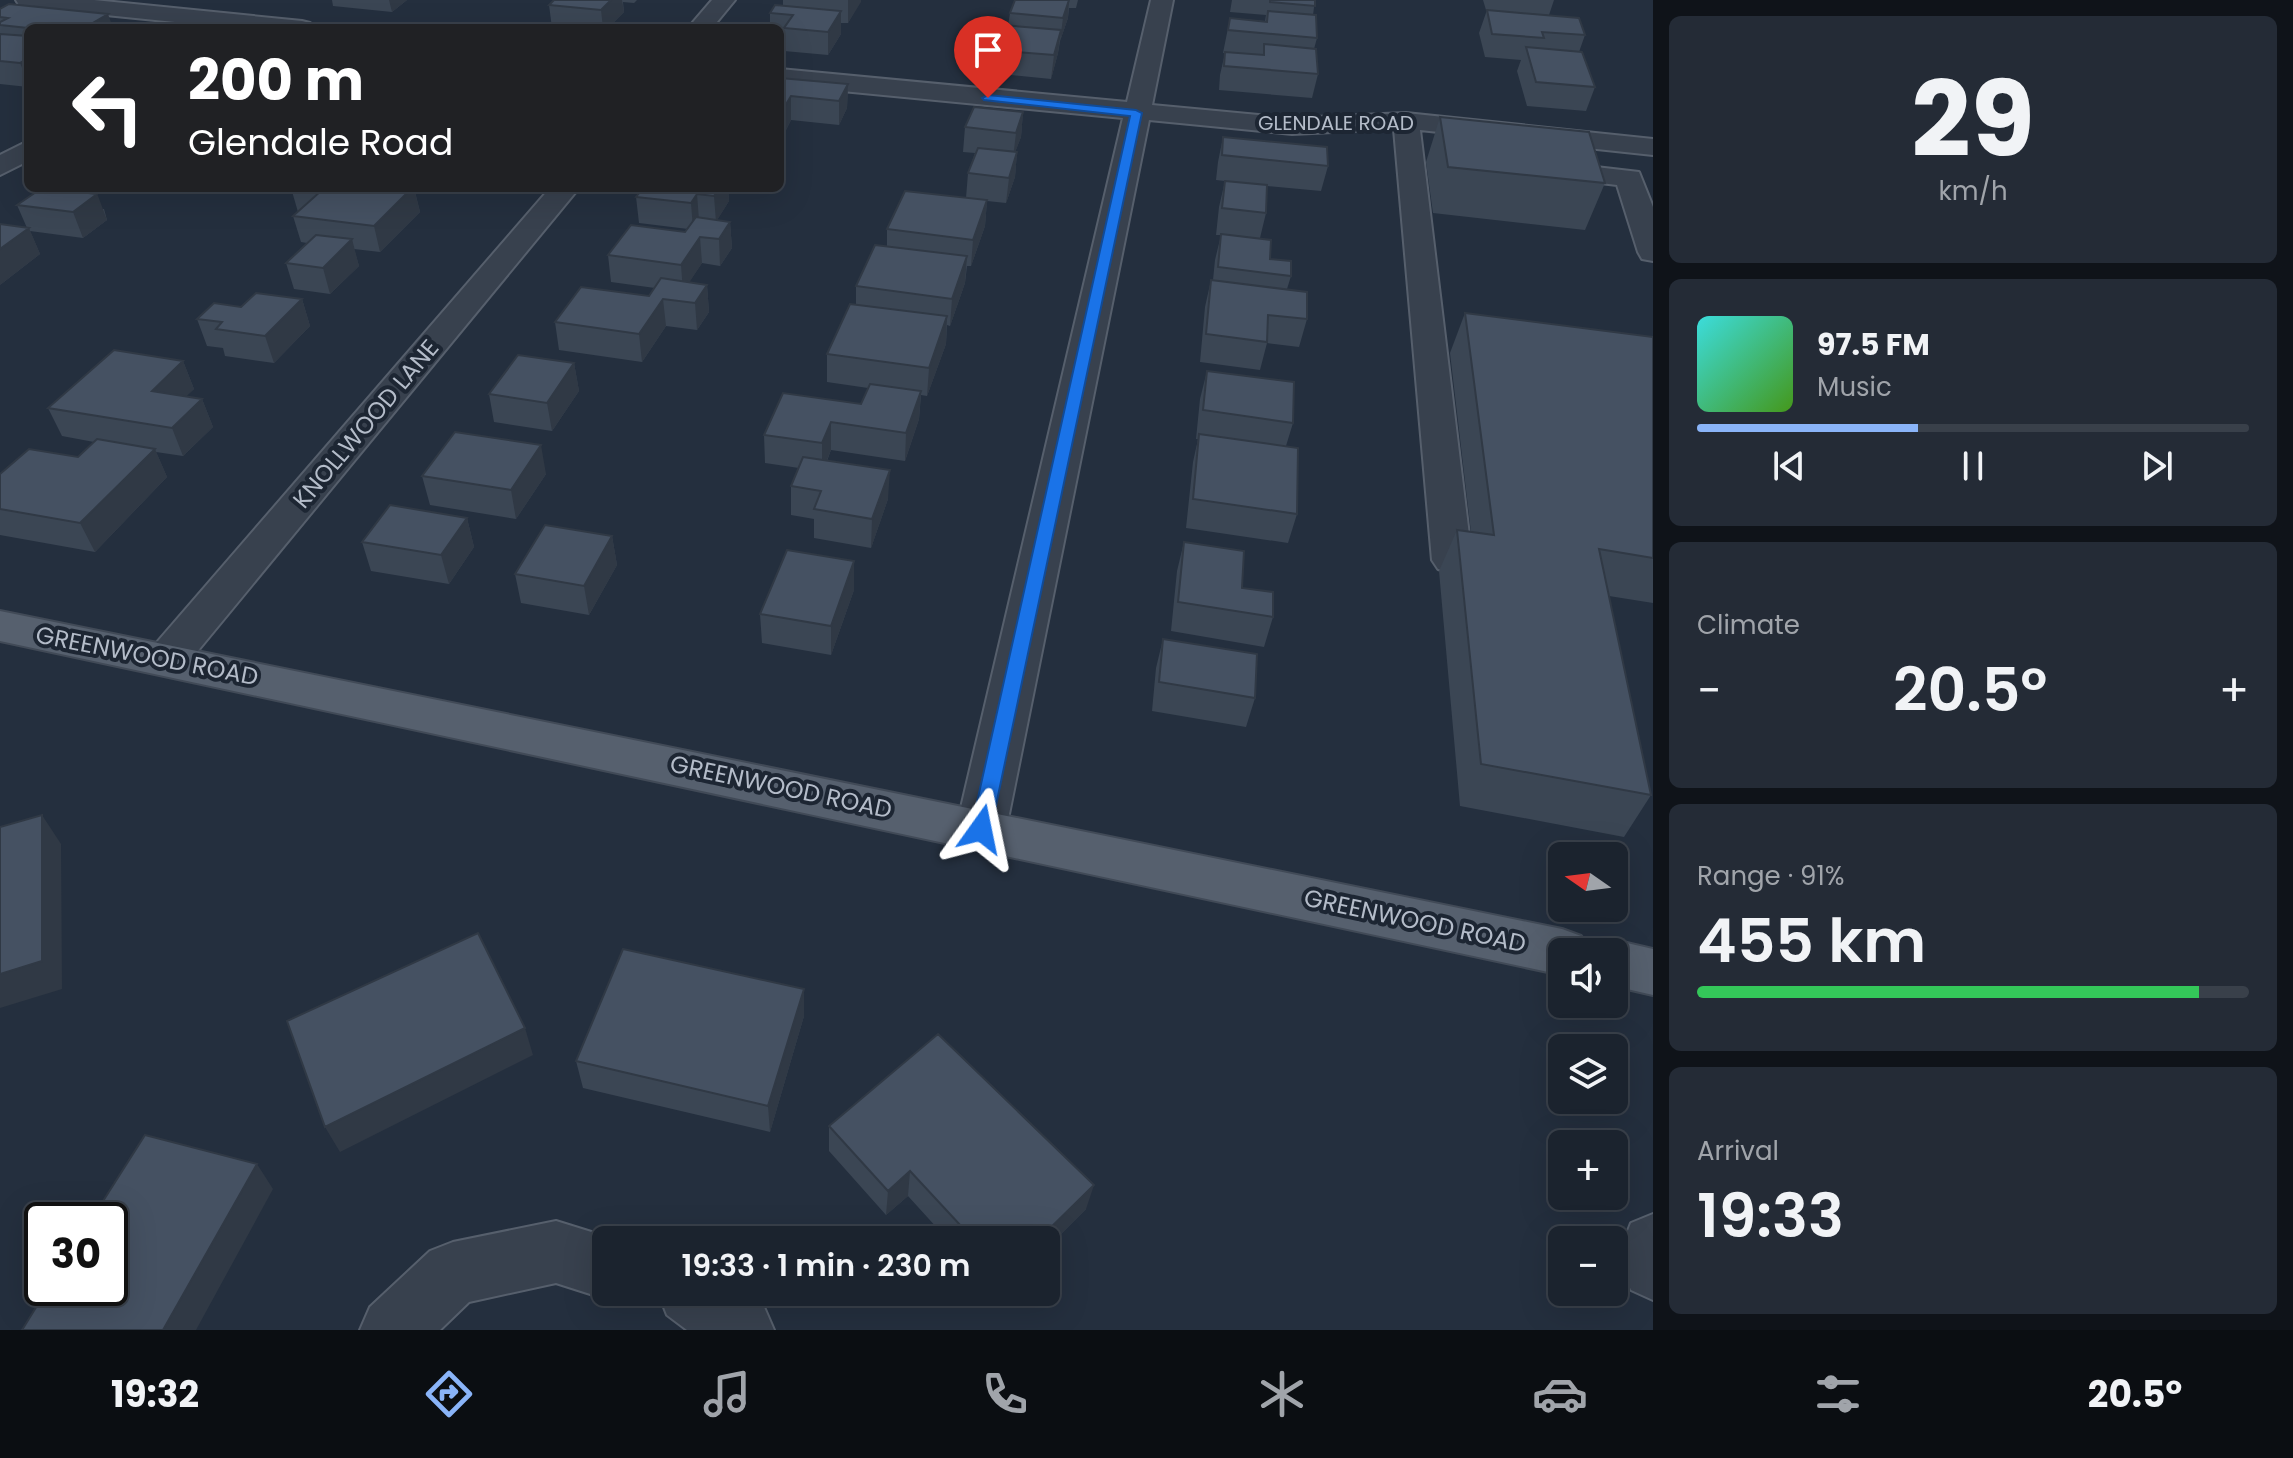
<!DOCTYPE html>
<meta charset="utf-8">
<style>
:root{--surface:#1b232e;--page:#242b36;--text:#f1f3f6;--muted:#a0a4aa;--line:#39404a;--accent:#8ab4f8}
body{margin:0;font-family:Poppins,sans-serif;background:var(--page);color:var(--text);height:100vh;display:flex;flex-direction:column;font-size:30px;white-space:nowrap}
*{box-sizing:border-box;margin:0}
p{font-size:26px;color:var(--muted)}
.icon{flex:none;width:44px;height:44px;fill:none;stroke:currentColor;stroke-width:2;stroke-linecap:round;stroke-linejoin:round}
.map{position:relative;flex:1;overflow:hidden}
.side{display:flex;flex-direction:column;gap:16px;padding:16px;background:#0f1319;width:640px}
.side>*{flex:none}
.banner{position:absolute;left:24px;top:24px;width:760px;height:168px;border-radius:12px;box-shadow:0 8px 32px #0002,0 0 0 2px var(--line);background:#202124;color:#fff;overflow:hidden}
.needle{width:52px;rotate:284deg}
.buttons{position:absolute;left:1548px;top:842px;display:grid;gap:16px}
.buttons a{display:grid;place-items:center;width:80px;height:80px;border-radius:12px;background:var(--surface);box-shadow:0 8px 32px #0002,0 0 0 2px var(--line);font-size:40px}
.speed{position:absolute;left:24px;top:1202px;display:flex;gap:16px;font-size:40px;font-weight:700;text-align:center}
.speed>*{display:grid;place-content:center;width:104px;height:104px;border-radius:50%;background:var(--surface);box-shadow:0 8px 32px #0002,0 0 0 2px var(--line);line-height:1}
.speed .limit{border:4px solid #111;border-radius:12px;background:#fff;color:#111}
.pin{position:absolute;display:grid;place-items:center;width:68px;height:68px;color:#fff;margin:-82px -34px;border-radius:50% 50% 50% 0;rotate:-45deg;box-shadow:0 0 8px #0007}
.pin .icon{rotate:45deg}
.me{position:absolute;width:88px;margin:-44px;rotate:12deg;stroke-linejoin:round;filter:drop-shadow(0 0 6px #0008)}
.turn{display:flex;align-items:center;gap:28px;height:168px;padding:0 32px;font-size:36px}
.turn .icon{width:104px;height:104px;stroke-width:2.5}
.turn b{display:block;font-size:56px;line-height:68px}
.big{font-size:60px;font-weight:600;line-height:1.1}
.side .widget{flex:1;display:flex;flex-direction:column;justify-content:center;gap:12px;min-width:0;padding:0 28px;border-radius:12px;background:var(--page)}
.side .dial{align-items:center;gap:0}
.dial b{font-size:104px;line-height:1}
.song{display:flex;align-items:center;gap:24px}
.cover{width:96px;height:96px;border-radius:12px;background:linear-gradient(135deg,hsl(180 70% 55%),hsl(100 70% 35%))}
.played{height:8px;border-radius:4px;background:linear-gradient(90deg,var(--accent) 40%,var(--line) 40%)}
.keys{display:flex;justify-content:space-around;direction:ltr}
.heat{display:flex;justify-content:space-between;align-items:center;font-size:44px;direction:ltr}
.charge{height:12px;border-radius:6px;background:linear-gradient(90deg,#34c759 91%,var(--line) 0)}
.trip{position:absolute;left:592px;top:1226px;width:468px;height:80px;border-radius:12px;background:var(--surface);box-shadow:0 8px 32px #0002,0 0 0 2px var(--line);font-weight:600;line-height:80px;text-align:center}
.dock{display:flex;height:128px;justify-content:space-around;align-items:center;background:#0b0e12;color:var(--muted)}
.dock .icon{width:56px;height:56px}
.dock .active{color:var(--accent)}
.dock b{font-size:36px;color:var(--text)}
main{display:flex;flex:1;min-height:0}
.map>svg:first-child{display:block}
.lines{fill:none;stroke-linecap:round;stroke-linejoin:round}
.minor-casing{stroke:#565f6c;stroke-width:4}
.major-casing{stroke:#414a57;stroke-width:4}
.minor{fill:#38414e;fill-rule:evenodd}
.major{fill:#56606e;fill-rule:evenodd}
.wall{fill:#3b4654}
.shaded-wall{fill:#303945}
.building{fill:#455162;stroke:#303945;stroke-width:2}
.route{fill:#1a73e8;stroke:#114b97;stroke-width:2}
.labels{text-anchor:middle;stroke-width:8;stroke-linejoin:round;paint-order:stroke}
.far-street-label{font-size:20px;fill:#b4bcc9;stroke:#1d2633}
.street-label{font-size:24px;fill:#b4bcc9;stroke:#1d2633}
</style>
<main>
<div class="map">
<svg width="1653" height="1330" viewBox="0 0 1653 1330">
<rect width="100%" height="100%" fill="#242f3e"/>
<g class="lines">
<g class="minor-casing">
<path id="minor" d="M16 0H94L302 21 310 23 314 28H234L27 7 19 5Z
M712 0H735L712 28H688Z
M1151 0H1173L1152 105 1292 118 1406 113 1653 139V155L1420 130 1472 560 1466 569 1452 573 1438 569 1432 560 1394 129 1292 134 1149 120 1006 829 998 843 981 849 964 843 956 829 1123 118 780 85V69L1127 102Z
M28 141V161L0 175V155Z
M1544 161 1639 172 1653 207V261L1642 259 1638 252 1617 185 1534 175 1530 169 1534 163Z
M550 188H579L182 670 167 674 152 670 145 659 152 648Z
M1653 1214V1300L1631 1290C1620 1265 1620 1249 1631 1223Z
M556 1221 617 1240H606V1292H622L606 1299 556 1283 469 1302 440 1330H360L370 1307 430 1251 453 1242Z
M658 1292H744L764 1307 774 1330H687L667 1315Z"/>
</g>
<g class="major-casing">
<path id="major" d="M0 611 1562 929 1581 936 1589 952H1562V975L0 641Z
M1614 940 1653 949V995L1614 986V952H1592L1595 947Z"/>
</g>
<use href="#minor" class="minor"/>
<use href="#major" class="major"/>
</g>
<path class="wall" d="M332 0H407L392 12 333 6Z
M554 0H637L634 3 623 2 624 12 608 28H552L549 5Z
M783 0H861L848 23H841V34L828 55 784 51V37L780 36V28H770V13L783 6Z
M1015 0H1078L1076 8H1069L1068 18 1060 41 1058 53 1051 79 991 73 993 50 1008 26 1010 13Z
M1232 0H1315L1313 15 1317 38 1314 49 1318 74 1312 98 1219 90 1220 75 1225 53H1223L1230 18 1265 21 1266 15 1230 12Z
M1483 0H1554L1549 15 1486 10Z
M0 9 28 28V87L0 84Z
M1487 10 1585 35 1579 52 1595 87 1586 111 1527 106 1517 71 1521 60 1485 57 1479 33Z
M780 78 848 84 847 108 839 125 791 120 786 130H780Z
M1023 112 1021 137 1015 152H1017L1015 177 1006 203 987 201 985 226 971 266H967L965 283 950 326 947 325 946 344 927 396 921 395 919 419 905 461 831 450 827 461 888 499 871 548 814 538V519L791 515V486L799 468 765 463 764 435 861 404 868 388 827 382V354L856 304V286L887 246V229L966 198 968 173 975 153 963 152 965 127Z
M1440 117 1605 183 1585 230 1433 213 1426 162Z
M1223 137 1328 166 1321 191 1267 186 1266 213 1260 238 1270 259 1291 276 1287 289 1307 319 1299 347 1267 343 1260 370 1200 362 1205 307 1211 280H1213L1215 260 1221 235H1216L1219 207 1225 181 1216 180 1218 162Z
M100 188H130L125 191Z
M291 188H414L420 212 380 252 354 249 359 266 330 294 294 289 286 263 307 243 301 242 293 216 298 212Z
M424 188H448L446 191Z
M643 188H728L729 201 717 220 730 222 732 248 720 266 702 263 689 282 707 285 709 312 697 330 666 326 642 362 559 350 555 322 649 296 655 288 611 282 608 255 685 232 688 229 639 223 636 197Z
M17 205 104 209 107 220 83 238 30 231 40 254 0 285 27 228Z
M302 299 310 326 274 363 225 356 223 348 207 346 197 319 241 307Z
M1465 313 1653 337V603L1609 596 1651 795 1624 837 1460 806 1439 571 1457 530 1471 532 1450 353Z
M183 361 194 389 186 396 202 399 213 427 183 456 156 452 167 477 95 552 0 535V474L78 457 94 442 62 436 48 408Z
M574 363 579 391 552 431 494 422 489 394Z
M1207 371 1293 423 1286 446 1297 514 1288 543 1186 528 1193 462 1198 439H1196L1200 399Z
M546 474 516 519 430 505 422 476Z
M467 518 474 547 449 584 371 571 362 542Z
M612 536 617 565 589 615 521 603 515 574Z
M1184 542 1242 588 1273 617 1264 647 1171 631 1177 571Z
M854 590 831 655 762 643 760 614Z
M1163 639 1255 698 1246 727 1152 711 1156 668Z
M804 1016 770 1132 583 1088 576 1061Z
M829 1126 1086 1209 1046 1249V1240H948L908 1196 886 1215 829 1151Z"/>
<path class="shaded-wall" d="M389 0H407L392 12Z
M611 0H622L624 12 608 28H603L601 10Z
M848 0H861V2L848 23Z
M1069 0 1068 18 1060 41 1063 18Z
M841 11V34L828 55V32Z
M108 14 113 28H84Z
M1061 30 1058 53 1051 79 1054 55Z
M28 59V82L20 63Z
M848 84 847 108 839 125V101Z
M791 96V120L786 130 785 106Z
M1023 112 1021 137 1013 158 1016 133Z
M1017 152 1015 177 1006 203 1009 178Z
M86 188H95L107 220 83 238 73 212 80 192Z
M412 188H414L420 212 380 252 374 226Z
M719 188H728L729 201 716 222 714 196Z
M697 194 699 220 693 229 691 203Z
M987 200 985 226 971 266 973 240Z
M730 222 732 248 720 266 719 239Z
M29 228 40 254 0 285V249Z
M700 237 702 263 683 292 681 265Z
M352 239 359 266 330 294 323 268Z
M967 256 965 283 950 326 952 299Z
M707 285 709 312 697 330 695 303Z
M302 299 310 326 274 363 265 336Z
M663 299 666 326 642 362 639 334Z
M947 316 946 344 927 396 929 368Z
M183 361 194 389 163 419 152 391Z
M574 363 579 391 552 431 547 403Z
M921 391 919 419 905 461 906 433Z
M202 399 213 427 183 456 172 428Z
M831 422V450L822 472V443Z
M541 445 546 474 516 519 511 490Z
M155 449 167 477 95 552 80 523Z
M890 470 888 499 871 548 872 519Z
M467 518 474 547 449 584 441 555Z
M612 536 617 565 589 615 584 586Z
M854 561V590L831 655V626Z
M42 815 61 844 62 989 0 1008V974Z
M804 989V1016L770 1132 768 1106Z
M525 1028 533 1055 340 1152 325 1127Z
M257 1164 273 1189 196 1330H163Z
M910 1171 908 1196 886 1215 888 1191Z
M1094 1185 1086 1209 1046 1249V1240H1038Z"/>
<path class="building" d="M554 0H611L601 10 549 5Z
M1015 0H1069L1063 18 1010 13Z
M1270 0H1315V6L1270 2Z
M9 4 108 14 84 28H28L0 25V22L8 18 0 17V9Z
M775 5 841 11 828 32 784 28 793 15 770 13Z
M1487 10 1579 18 1585 35 1542 32 1544 38 1492 34Z
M1268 11 1316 15 1317 38 1228 30 1230 18 1267 22Z
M1002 25 1061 30 1054 55 993 50Z
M0 34 28 36V59L20 63 0 61Z
M1264 44 1316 49 1318 74 1224 66 1225 52 1264 55Z
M1526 47 1582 52 1595 87 1536 82Z
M780 78 848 84 839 101 791 96 785 106 780 105Z
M974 107 1023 112 1016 133 965 127Z
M1440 117 1589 132 1605 183 1448 167Z
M1223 137 1327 147 1328 166 1222 155Z
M978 148 1017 152 1009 178 968 173Z
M1225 181 1267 185 1266 213 1222 208Z
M42 188H86L80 192 97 194 73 212 17 205Z
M300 188H412L374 226 293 216 321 191Z
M643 188H719L714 196 697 194 691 203 636 197Z
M905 191 987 200 973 240 887 229Z
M696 217 730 222 719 239 700 237 681 265 608 255 631 225 685 232Z
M0 224 29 228 0 249Z
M1221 234 1271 240 1270 259 1291 261V276L1218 267Z
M316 235 352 239 323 268 286 263Z
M875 245 967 256 952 299 856 286Z
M661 278 707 285 695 303 663 299 639 334 555 322 581 287 649 296Z
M1211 280 1307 292V319L1268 315 1267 342 1206 334Z
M256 293 302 299 265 336 216 329 222 322 197 319 214 303 241 307Z
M850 304 947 316 929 368 827 354Z
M1465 313 1653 337V558L1599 549 1651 795 1481 764 1457 530 1494 535Z
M114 350 183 361 152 391 202 399 172 428 48 408Z
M518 355 574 363 547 403 489 394Z
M1207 371 1294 382 1293 423 1203 410Z
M870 384 921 391 906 433 831 422 822 443 764 435 783 393 861 404Z
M455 432 541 445 511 490 422 476Z
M1199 434 1298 448 1297 514 1193 499Z
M97 439 155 449 80 523 0 509V474L29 449 78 457Z
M803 457 890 470 872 519 814 509 821 491 791 486Z
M390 505 467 518 441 555 362 542Z
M545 525 612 536 584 586 515 574Z
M1184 542 1244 551 1242 588 1273 592V617L1178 602Z
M787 550 854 561 831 626 760 614Z
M1163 639 1257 654 1255 698 1159 682Z
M42 815V961L0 974V827Z
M478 933 525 1028 325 1127 287 1021Z
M623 949 804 989 768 1106 576 1061Z
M938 1034 1094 1185 1038 1240H974L910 1171 888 1191 829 1126Z
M145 1135 257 1164 163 1330H22L48 1288H110V1220H91Z"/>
<path class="route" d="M988 95 1136 110 1142 113 991 829 988 835H974L971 829 1130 116 984 100 982 98Z"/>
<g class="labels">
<g class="far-street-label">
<text x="1336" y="130">GLENDALE ROAD</text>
</g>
<g class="street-label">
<text transform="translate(366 424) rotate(-50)" y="8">KNOLLWOOD LANE</text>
<text transform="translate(147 656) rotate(11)" y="8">GREENWOOD ROAD</text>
<text transform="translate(781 787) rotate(12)" y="8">GREENWOOD ROAD</text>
<text transform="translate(1415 921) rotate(12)" y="8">GREENWOOD ROAD</text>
</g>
</g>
</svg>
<div class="buttons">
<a><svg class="needle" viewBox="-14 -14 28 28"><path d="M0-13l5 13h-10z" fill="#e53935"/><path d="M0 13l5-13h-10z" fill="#a0a4aa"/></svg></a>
<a><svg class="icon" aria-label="sound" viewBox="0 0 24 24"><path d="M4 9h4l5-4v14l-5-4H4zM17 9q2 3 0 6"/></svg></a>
<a><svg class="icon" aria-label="layers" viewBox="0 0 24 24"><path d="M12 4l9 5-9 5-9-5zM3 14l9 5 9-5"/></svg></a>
<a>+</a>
<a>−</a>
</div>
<div class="speed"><div class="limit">30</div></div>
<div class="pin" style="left:988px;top:98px;background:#d93025"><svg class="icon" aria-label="arrive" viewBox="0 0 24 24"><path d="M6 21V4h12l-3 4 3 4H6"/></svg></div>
<svg class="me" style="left:981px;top:829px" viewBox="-20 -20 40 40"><path d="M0-17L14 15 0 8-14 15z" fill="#1a73e8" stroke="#fff" stroke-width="4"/></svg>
<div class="trip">19:33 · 1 min · 230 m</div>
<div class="banner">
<div class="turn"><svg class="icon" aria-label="left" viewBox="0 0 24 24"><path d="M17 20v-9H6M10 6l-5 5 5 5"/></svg><div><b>200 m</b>Glendale Road</div></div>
</div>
</div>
<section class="side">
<div class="widget dial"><b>29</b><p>km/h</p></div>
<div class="widget">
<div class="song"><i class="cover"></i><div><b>97.5 FM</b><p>Music</p></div></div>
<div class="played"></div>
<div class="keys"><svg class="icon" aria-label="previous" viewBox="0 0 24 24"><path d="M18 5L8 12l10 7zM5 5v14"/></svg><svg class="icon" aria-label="pause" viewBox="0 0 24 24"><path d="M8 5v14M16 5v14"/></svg><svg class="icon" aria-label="next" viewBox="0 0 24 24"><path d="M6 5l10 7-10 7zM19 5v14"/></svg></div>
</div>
<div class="widget"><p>Climate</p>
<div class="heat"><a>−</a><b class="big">20.5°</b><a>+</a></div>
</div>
<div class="widget"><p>Range · 91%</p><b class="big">455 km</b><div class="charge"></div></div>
<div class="widget"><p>Arrival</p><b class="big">19:33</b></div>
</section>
</main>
<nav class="dock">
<b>19:32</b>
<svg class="icon active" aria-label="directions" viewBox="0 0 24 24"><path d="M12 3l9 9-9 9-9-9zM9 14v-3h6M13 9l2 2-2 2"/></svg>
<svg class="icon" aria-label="music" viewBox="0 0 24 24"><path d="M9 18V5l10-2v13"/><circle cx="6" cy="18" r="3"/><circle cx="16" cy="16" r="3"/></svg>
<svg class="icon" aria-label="phone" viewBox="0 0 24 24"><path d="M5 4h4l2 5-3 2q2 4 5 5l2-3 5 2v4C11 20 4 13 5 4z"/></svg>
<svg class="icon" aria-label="climate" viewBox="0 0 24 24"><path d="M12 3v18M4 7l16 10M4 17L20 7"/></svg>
<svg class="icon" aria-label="car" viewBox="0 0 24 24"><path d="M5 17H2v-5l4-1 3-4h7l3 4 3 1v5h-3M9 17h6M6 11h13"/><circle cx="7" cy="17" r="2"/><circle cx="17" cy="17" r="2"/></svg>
<svg class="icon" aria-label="filters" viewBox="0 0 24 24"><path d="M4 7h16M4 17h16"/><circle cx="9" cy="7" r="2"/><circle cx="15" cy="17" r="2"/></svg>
<b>20.5°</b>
</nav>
